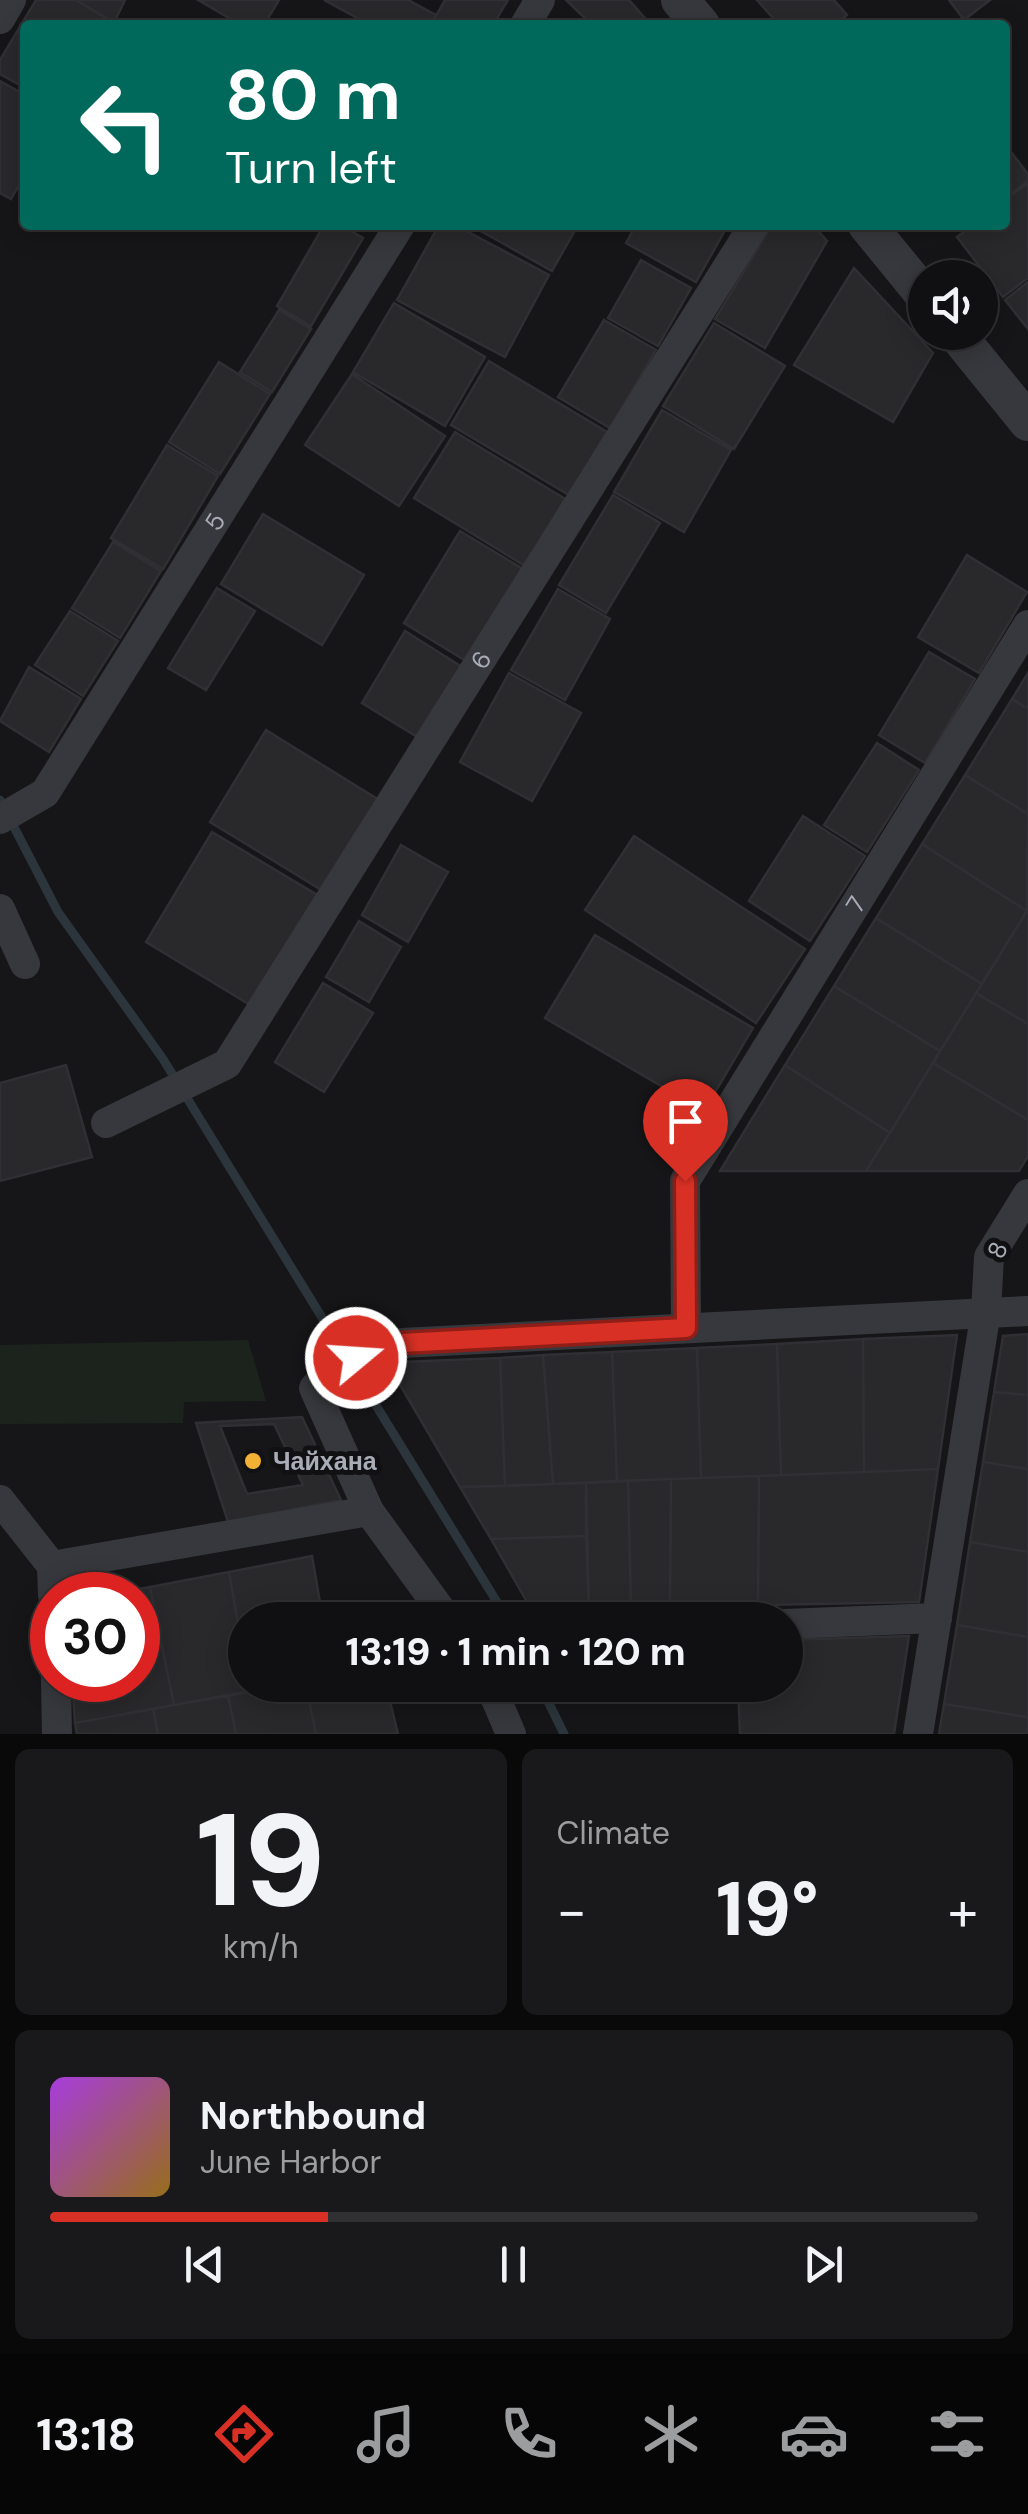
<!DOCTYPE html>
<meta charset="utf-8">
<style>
:root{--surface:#101012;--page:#19191b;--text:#f1f3f6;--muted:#9c9d9f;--line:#303032;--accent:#d93025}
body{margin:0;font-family:"DM Sans",sans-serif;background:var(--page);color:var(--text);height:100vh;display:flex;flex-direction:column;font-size:38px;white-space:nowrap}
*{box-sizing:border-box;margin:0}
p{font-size:32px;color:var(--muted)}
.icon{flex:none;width:55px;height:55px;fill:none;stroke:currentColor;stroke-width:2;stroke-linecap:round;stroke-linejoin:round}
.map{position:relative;height:1734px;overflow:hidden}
.sheet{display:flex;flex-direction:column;gap:15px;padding:15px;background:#09090a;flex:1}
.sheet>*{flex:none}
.hud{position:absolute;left:20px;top:20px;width:990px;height:210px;border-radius:10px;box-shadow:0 5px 25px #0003,0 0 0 2px var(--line);background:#00695c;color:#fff;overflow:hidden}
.buttons{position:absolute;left:908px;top:260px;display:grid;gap:20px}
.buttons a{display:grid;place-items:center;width:90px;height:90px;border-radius:50%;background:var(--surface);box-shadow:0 5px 25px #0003,0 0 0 2px var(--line);font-size:50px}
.speed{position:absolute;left:30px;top:1572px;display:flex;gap:20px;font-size:50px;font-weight:700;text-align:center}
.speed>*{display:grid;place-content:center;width:130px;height:130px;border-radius:50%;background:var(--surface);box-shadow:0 5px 25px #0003,0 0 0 2px var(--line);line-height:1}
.speed .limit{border:15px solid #d22;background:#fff;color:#111}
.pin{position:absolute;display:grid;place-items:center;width:85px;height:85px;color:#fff;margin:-102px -42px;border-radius:50% 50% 50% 0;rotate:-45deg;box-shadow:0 0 10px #0007}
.pin .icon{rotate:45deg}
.me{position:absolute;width:110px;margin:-55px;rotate:72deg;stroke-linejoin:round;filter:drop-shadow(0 0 8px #0008)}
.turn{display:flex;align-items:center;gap:35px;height:210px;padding:0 40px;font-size:45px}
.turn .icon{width:130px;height:130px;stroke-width:2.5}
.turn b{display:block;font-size:70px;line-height:85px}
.big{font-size:75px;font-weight:800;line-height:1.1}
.sheet .widget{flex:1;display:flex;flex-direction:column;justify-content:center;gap:15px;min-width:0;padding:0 35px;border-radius:15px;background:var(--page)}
.sheet .dial{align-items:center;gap:0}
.dial b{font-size:130px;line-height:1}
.song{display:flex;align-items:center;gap:30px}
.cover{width:120px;height:120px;border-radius:15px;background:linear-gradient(135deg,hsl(280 70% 55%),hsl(40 70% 35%))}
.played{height:10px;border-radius:5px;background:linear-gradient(90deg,var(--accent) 30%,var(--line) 30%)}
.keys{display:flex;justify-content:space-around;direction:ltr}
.heat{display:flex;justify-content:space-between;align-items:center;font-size:55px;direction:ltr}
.sheet .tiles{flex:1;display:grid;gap:15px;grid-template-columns:1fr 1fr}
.widget:last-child{grid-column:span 2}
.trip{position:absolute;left:228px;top:1602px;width:575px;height:100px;border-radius:50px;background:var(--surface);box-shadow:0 5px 25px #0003,0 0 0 2px var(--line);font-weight:800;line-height:100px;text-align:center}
.menu{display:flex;height:160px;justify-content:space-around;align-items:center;background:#060607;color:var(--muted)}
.menu .icon{width:70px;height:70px}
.menu .on{color:var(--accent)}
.menu b{font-size:45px;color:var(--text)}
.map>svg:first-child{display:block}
.green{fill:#1c231d}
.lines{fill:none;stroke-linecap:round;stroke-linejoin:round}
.stream{stroke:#2c353c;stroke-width:9}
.building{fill:#29292c;stroke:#303034;stroke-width:2.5;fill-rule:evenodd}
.minor{stroke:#37383d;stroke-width:30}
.tertiary{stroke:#37383d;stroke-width:38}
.route-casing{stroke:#8d1f18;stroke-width:25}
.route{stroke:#d93025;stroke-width:18}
.poi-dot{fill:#f2b134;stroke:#111113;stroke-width:4}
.labels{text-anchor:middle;stroke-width:10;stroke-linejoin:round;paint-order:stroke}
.street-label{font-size:25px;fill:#a8adb8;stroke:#111113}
.poi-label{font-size:25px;font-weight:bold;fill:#a8adb8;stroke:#111113;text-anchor:start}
</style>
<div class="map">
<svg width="1028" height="1734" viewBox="0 0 1028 1734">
<rect width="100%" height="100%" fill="#161618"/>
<path class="green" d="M248 1340 266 1401 184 1402 183 1423 0 1424V1345Z"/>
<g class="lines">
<path class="stream" d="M0 800 58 912 163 1059 508 1620
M540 1685 564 1734"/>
</g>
<path class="building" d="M36 0H76L118 25H25V88L0 74V60Z
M76 0H125L114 23Z
M198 0H279L264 25H241Z
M324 0H408L436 15 430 25H370Z
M445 0H508L493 25H431Z
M566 0H629L651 25H592Z
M757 0H834L847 15 836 25H779Z
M949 0H990L964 20Z
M0 81 25 95V175L11 199 0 193Z
M1005 144 1028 174V181L1005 198Z
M1028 183V278L1003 297 957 237 973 225H1005V200Z
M324 225H340L363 238 311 326 277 306Z
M439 225H455L549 275 505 357 397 300Z
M470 225H578L552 271Z
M636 225H728L696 282 626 243Z
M772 225H813L827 241 765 348 715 319Z
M641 260 691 288 658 346 608 318Z
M854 268 933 353 893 422 794 365Z
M1028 282V329L1005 300Z
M394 303 485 357 445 426 353 372Z
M279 310 311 329 272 392 240 372Z
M604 320 656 350 610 428 558 397Z
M714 323 785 366 734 449 663 406Z
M489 361 607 432 569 495 451 425Z
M219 362 270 394 220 474 169 442Z
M352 374 445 436 399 506 305 445Z
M662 410 731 450 684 532 614 492Z
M455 432 565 499 525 566 414 498Z
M167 445 218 476 163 569 111 538Z
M613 495 660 523 606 613 559 585Z
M263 514 364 575 322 645 221 584Z
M460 531 523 569 466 661 404 623Z
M113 542 161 571 120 638 72 608Z
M967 555 1027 592 979 673 918 637Z
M217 588 255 611 206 690 168 668Z
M558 589 610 619 565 700 511 670Z
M70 611 118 641 83 696 35 665Z
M405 631 462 667 419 738 362 703Z
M929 652 975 679 925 763 879 735Z
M29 667 81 699 49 752 0 721Z
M509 673 581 713 532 801 460 762Z
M1028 673V709L1012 699Z
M1012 699 1028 709V814L965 775Z
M266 730 379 800 323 891 210 822Z
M877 743 919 770 867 852 824 825Z
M965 775 1028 814 1027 911 922 844Z
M803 816 865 856 810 941 749 901Z
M212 832 319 896 252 1006 146 942Z
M634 836 805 949 756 1023 585 910Z
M922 844 1027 911 982 984 876 918Z
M401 845 448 872 408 942 362 915Z
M1027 911H1028V1024L976 993Z
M876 918 982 984 940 1051 834 986Z
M359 921 401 947 369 1002 326 977Z
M595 935 753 1028 704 1111 545 1018Z
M323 983 373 1013 324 1092 275 1062Z
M834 986 940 1051 890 1133 785 1065Z
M976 993 1028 1024V1120L933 1063Z
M933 1063 1028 1120V1156L1019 1171H866Z
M66 1065 92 1157 0 1181V1083Z
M785 1065 890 1133 866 1171H720Z
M1028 1334V1395L994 1392 1003 1336Z
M957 1335 938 1469 864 1472 863 1339Z
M863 1339 864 1472 781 1475 777 1344Z
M777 1344 781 1475 701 1478 697 1348Z
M697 1348 701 1478 617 1481 612 1352Z
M612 1352 617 1481 553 1484 543 1355Z
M543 1355 553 1484 505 1486 500 1358Z
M500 1358 505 1486 460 1487 400 1385 402 1362Z
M994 1392 1028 1395V1469L983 1462Z
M302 1417 341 1500 228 1522 196 1423ZM274 1424 303 1485 247 1494 220 1426Z
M983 1462 1028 1469V1552L970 1542Z
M938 1469 919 1602 758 1605 759 1476Z
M759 1476 758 1605 670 1606 671 1479Z
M671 1479 670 1606 631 1607 628 1481Z
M628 1481 631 1607 589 1608 586 1483Z
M586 1483V1536L491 1539 460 1487Z
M586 1536 589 1608 531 1609 491 1539Z
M970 1542 1028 1552V1637L957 1625Z
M312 1556 323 1620H245V1664L229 1572Z
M229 1572 250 1692 174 1705 150 1587Z
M150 1587 174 1705 75 1723 72 1680H138V1595H108Z
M957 1625 1028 1637V1717L944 1704Z
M909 1636 894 1734H740L738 1685H785V1640Z
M287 1685H306L316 1734H236L228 1695Z
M306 1685H386L398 1734H316Z
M228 1695 236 1734H158L153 1709Z
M944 1704 1028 1717V1734H939Z
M153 1709 158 1734H77L75 1723Z"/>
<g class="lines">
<g class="minor">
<path d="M0 19 11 0"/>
<path d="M525 25 540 0"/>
<path id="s1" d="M0 819 45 793 400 225"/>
<path d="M0 909 25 964"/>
<path id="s2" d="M106 1123 227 1064 754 225"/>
<path id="s3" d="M686 1328 685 1181 1028 625"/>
<path d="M0 1500 52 1566 53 1595"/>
<path d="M52 1566 369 1511"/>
<path d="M448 1620 369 1511 314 1388 329 1372 382 1344 1028 1311"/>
<path d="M785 1624 937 1618"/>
<path d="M56 1680 57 1734"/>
<path d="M490 1685 511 1734"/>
<path d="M918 1734 986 1311 989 1257 1028 1194"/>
</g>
<path class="tertiary" d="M680 0 701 25
M867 225 925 296
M955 332 1028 422"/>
</g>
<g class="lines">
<g class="route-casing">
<path id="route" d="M356 1358 382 1344 686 1328 685 1181"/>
</g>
<use href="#route" class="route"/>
</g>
<circle class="poi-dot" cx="253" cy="1461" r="10"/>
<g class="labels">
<g class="street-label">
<text dy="9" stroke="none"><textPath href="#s1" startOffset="372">5</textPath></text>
<text dy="9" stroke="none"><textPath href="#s2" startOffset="612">6</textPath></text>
<text dy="9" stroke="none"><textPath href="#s3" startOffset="472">7</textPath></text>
<text transform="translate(997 1250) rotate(-66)" y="9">8</text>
</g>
<g class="poi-label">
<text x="273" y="1470">Чайхана</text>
</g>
</g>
</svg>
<div class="buttons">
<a><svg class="icon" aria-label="sound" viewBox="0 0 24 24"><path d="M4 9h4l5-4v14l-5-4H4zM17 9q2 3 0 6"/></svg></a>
</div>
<div class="speed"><div class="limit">30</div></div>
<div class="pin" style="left:685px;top:1181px;background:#d93025"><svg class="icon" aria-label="arrive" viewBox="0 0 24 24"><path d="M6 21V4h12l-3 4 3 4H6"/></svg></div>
<svg class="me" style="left:356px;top:1358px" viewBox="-20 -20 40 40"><circle r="17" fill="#d93025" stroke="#fff" stroke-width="3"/><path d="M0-11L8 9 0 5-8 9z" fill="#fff"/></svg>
<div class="trip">13:19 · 1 min · 120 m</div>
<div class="hud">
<div class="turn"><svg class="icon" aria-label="left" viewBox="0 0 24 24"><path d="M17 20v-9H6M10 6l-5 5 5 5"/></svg><div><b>80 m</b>Turn left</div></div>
</div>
</div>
<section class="sheet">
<div class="tiles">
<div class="widget dial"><b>19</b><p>km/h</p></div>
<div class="widget"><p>Climate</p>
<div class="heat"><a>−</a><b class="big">19°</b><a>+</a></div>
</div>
<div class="widget">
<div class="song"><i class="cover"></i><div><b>Northbound</b><p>June Harbor</p></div></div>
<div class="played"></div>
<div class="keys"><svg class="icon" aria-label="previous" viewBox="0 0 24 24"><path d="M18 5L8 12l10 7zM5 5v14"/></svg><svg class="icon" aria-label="pause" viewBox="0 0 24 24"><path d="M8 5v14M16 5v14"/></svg><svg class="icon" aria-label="next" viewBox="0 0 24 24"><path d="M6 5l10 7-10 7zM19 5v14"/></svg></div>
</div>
</div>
</section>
<nav class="menu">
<b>13:18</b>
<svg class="icon on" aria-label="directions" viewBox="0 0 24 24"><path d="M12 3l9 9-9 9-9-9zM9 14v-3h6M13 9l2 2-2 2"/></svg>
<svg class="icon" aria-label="music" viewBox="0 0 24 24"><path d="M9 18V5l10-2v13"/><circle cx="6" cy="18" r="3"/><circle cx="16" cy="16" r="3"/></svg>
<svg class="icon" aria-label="phone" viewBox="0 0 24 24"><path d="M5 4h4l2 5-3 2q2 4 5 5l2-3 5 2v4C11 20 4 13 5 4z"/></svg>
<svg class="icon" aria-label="climate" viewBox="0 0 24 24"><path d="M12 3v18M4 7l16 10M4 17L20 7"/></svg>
<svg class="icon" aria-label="car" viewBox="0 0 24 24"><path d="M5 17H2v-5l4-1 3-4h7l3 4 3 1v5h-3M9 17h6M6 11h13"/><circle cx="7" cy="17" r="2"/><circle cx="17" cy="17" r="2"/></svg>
<svg class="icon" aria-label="filters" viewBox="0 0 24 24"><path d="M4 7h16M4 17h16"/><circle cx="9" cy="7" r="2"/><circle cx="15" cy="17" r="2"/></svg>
</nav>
